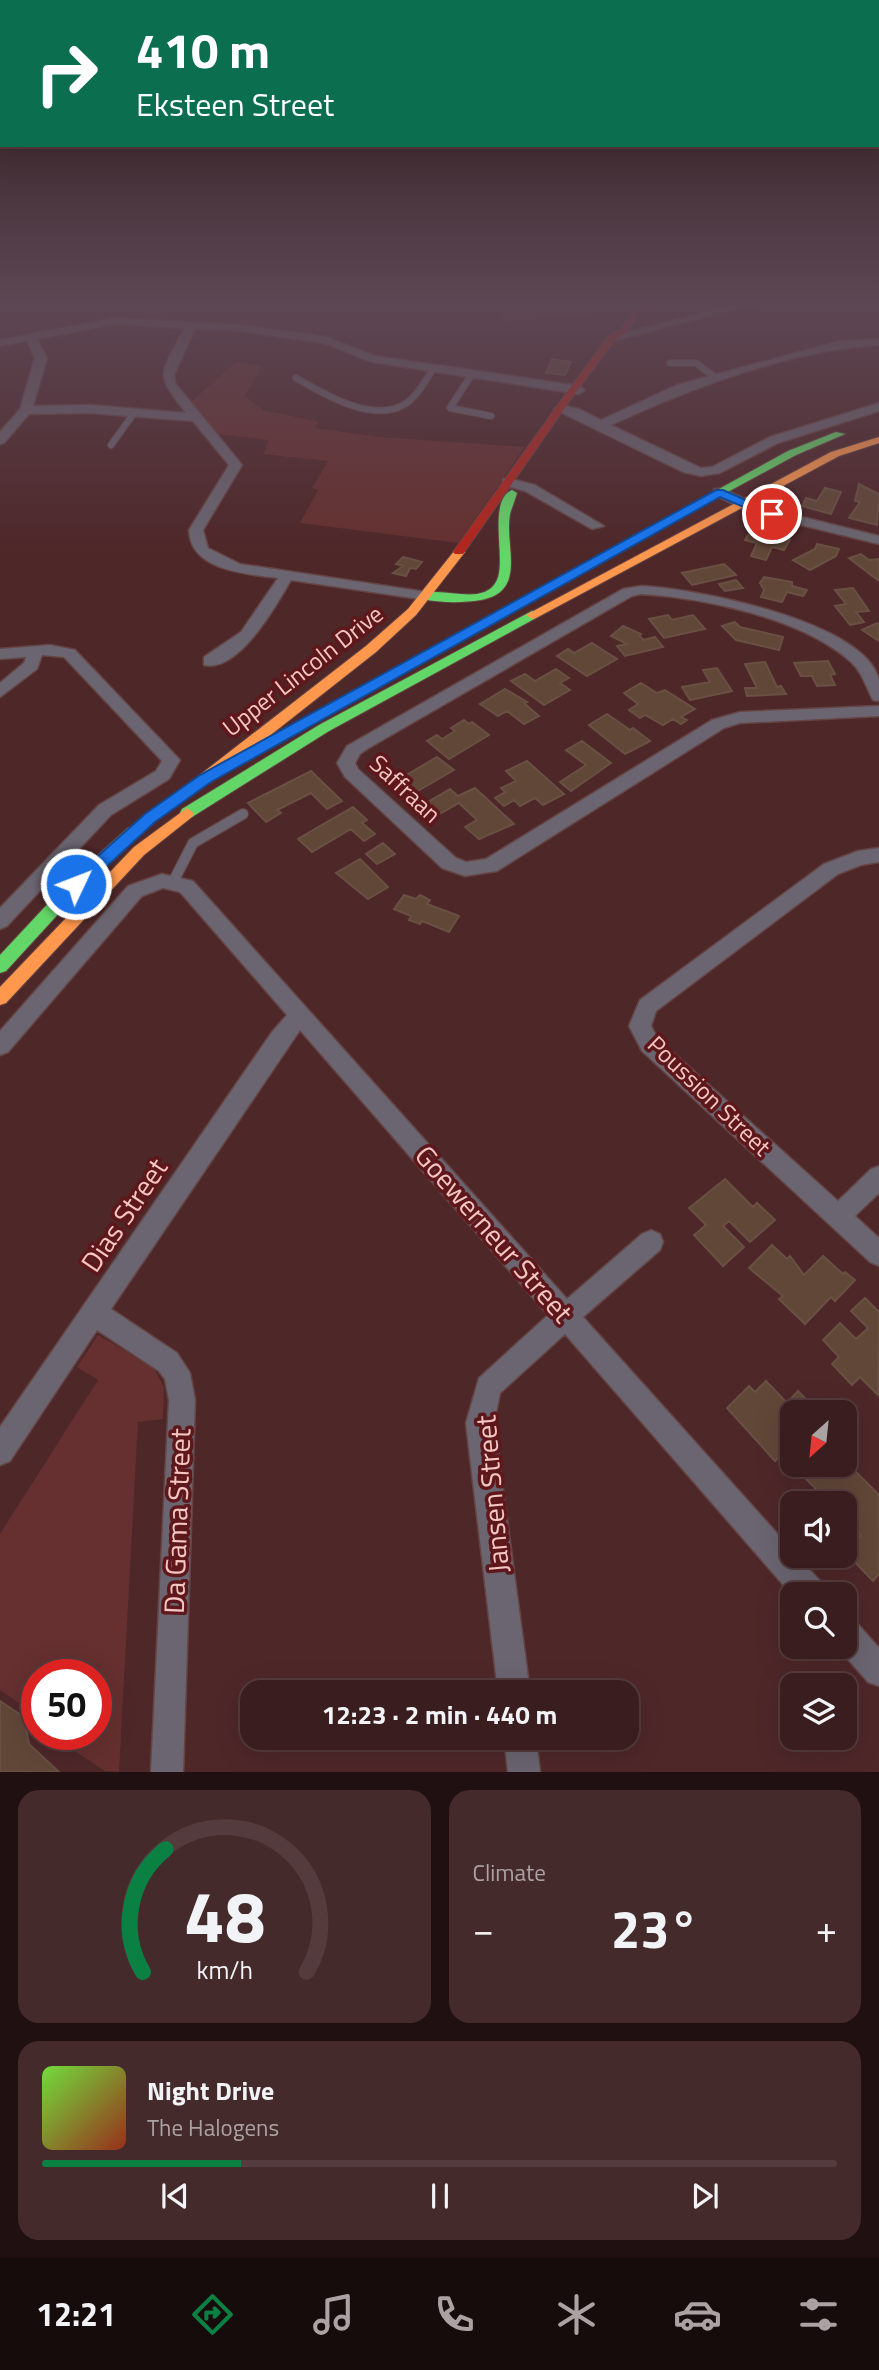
<!DOCTYPE html>
<meta charset="utf-8">
<style>
:root{--surface:#3a1d1f;--page:#452a2c;--text:#f1f3f6;--muted:#aba2a4;--line:#543b3d;--accent:#0b8043}
body{margin:0;font-family:"Titillium Web",sans-serif;background:var(--page);color:var(--text);height:100vh;display:flex;flex-direction:column;font-size:26px;white-space:nowrap}
*{box-sizing:border-box;margin:0}
p{font-size:23px;color:var(--muted)}
.icon{flex:none;width:38px;height:38px;fill:none;stroke:currentColor;stroke-width:2;stroke-linecap:round;stroke-linejoin:round}
.map{position:relative;height:1772px;overflow:hidden}
.details{display:flex;flex-direction:column;gap:18px;padding:18px;background:#201011;flex:1}
.details>*{flex:none}
.hud{position:absolute;left:0px;top:0px;width:880px;height:147px;box-shadow:0 7px 28px #0002,0 0 0 2px var(--line);background:#0b6e4f;color:#fff;overflow:hidden}
.needle{width:46px;rotate:207deg}
.buttons{position:absolute;left:780px;top:1400px;display:grid;gap:14px}
.buttons a{display:grid;place-items:center;width:77px;height:77px;border-radius:14px;background:var(--surface);box-shadow:0 7px 28px #0002,0 0 0 2px var(--line);font-size:35px}
.speed{position:absolute;left:21px;top:1659px;display:flex;gap:14px;font-size:35px;font-weight:700;text-align:center}
.speed>*{display:grid;place-content:center;width:91px;height:91px;border-radius:50%;background:var(--surface);box-shadow:0 7px 28px #0002,0 0 0 2px var(--line);line-height:1}
.speed .limit{border:10px solid #d22;background:#fff;color:#111}
.pin{position:absolute;display:grid;place-items:center;width:60px;height:60px;color:#fff;margin:-30px;border:4px solid #fff;border-radius:50%;box-shadow:0 2px 7px #0007}
.me{position:absolute;width:77px;margin:-38px;rotate:47deg;stroke-linejoin:round;filter:drop-shadow(0 0 5px #0008)}
.turn{display:flex;align-items:center;gap:24px;height:147px;padding:0 21px;font-size:32px}
.turn .icon{width:91px;height:91px;stroke-width:2.5}
.turn b{display:block;font-size:49px;line-height:60px}
.big{font-size:52px;font-weight:700;line-height:1.1}
.details .card{flex:1;display:flex;flex-direction:column;justify-content:center;gap:10px;min-width:0;padding:0 24px;border-radius:21px;background:var(--page)}
.details .dial{align-items:center;gap:0}
.dial svg{height:182px;overflow:visible;fill:none;stroke:var(--line);stroke-width:7;stroke-linecap:round;text-anchor:middle}
.dial text{fill:var(--text);stroke:none}
.song{display:flex;align-items:center;gap:21px}
.cover{width:84px;height:84px;border-radius:10px;background:linear-gradient(135deg,hsl(100 70% 55%),hsl(10 70% 35%))}
.played{height:7px;border-radius:4px;background:linear-gradient(90deg,var(--accent) 25%,var(--line) 25%)}
.keys{display:flex;justify-content:space-around;direction:ltr}
.heat{display:flex;justify-content:space-between;align-items:center;font-size:38px;direction:ltr}
.details .tiles{flex:1;display:grid;gap:18px;grid-template-columns:1fr 1fr}
.card:last-child{grid-column:span 2}
.trip{position:absolute;left:240px;top:1680px;width:399px;height:70px;border-radius:21px;background:var(--surface);box-shadow:0 7px 28px #0002,0 0 0 2px var(--line);font-weight:700;line-height:70px;text-align:center}
.tabs{display:flex;height:112px;justify-content:space-around;align-items:center;background:#170c0c;color:var(--muted)}
.tabs .icon{width:49px;height:49px}
.tabs .on{color:var(--accent)}
.tabs b{font-size:32px;color:var(--text)}
.map>svg:first-child{display:block}
.green{fill:#65302f}
.building{fill:#614738;stroke:#695043;stroke-width:2}
.lines{fill:none;stroke-linecap:round;stroke-linejoin:round}
.lane-far1-casing{stroke:#654444;stroke-width:8}
.lane-casing{stroke:#654444;stroke-width:12}
.street-casing{stroke:#654444;stroke-width:3}
.fast-casing{stroke:#654444;stroke-width:2}
.slow-casing{stroke:#654444;stroke-width:2}
.jam-casing{stroke:#654444;stroke-width:2}
.lane-far1{stroke:#6a6570;stroke-width:6}
.lane{stroke:#6a6570;stroke-width:10}
.street{fill:#6a6570;fill-rule:evenodd}
.fast{fill:#63d668;fill-rule:evenodd}
.slow{fill:#ff974d;fill-rule:evenodd}
.jam{fill:#b3261e;fill-rule:evenodd}
.route{fill:#1a73e8;stroke:#114b97;stroke-width:2}
.labels{text-anchor:middle;stroke-width:7;stroke-linejoin:round;paint-order:stroke}
.street-label{font-size:24px;fill:#f4c7c5;stroke:#5e171b}
.near-street-label{font-size:28px;fill:#f4c7c5;stroke:#5e171b}
</style>
<div class="map">
<svg width="879" height="1772" viewBox="0 0 879 1772">
<rect width="100%" height="100%" fill="#4e2729"/>
<path class="green" d="M489 303H609L611 304 606 311 502 322Z
M236 362 262 366 245 396 263 410 319 422 315 428 379 437 525 447 458 543 300 523 318 490 312 488 328 461 263 454 269 440 216 434 190 403Z
M98 1335 153 1367 164 1387 163 1419 138 1422 119 1772 105 1771 49 1734H96V1675H37V1724L26 1708 0 1690V1534L98 1380 77 1367Z"/>
<path class="building" d="M552 359 571 362 565 375 546 373Z
M859 484 879 494 877 525 849 518 860 502 855 501Z
M825 488 841 492 831 514 802 506 806 498 817 501Z
M751 530 790 540 784 550 772 547 766 560 751 556 757 543 745 540Z
M817 544 839 549 836 556 810 570 793 560 815 549Z
M861 554 869 560 879 559V581L849 558Z
M403 557 422 562 416 569 410 568 406 576 393 573 403 566 396 564Z
M724 564 736 575 692 585 682 573Z
M764 577 792 582V586L807 590 803 596 787 592 782 602 761 597 764 590 760 583Z
M736 580 743 588 725 591 719 584Z
M853 588 869 611 856 612 864 622 850 625 835 606 846 604 835 590Z
M668 615 672 620 693 615 705 629 664 638 649 619Z
M735 622 740 627 783 637 779 650 736 640 722 626Z
M877 623 879 624V641L862 630Z
M623 626 641 634 639 636 644 640 655 637 663 647 625 656 617 646 627 644 611 636Z
M592 643 617 659 587 676 557 656 568 649 574 653Z
M828 661 835 674 830 675 835 685 817 686 812 676H801L794 663Z
M765 662 777 687 781 686 786 694 747 696 745 688H757L745 664Z
M717 668 732 691 690 700 682 687 710 682 703 670Z
M556 669 569 678 560 683 570 690 544 705 511 681 525 674 535 681Z
M641 683 657 693 665 690 695 709 681 717 687 720 681 724 673 719 663 725 645 715 640 718 629 710 638 704 624 693Z
M505 689 527 702 524 703 539 716 524 724 507 711 498 716 480 704Z
M607 714 630 730 633 728 650 741 625 754 589 725Z
M464 720 469 724 472 722 489 735 449 759 427 741 437 735 442 739 455 731 451 728Z
M582 741 611 763 571 791 560 782 586 765 566 750Z
M437 757 454 770 409 796 393 783Z
M527 761 564 794 543 805 535 798 520 806 514 800 504 806 495 798 505 792 501 788 516 781 506 771Z
M311 771 342 801 327 809 311 793 277 810 281 813 266 822 248 803Z
M475 788 514 824 479 839 465 827 477 820 459 803 436 816 423 805 450 789 458 796Z
M353 807 367 820 362 823 375 834 364 841 351 829 312 852 298 839Z
M383 843 395 854 377 864 366 854Z
M360 859 388 887 368 899 336 873Z
M404 895 416 899 420 895 430 900 427 904 459 916 449 932 422 921 420 924 409 920 411 916 394 909Z
M725 1179 753 1207 757 1203 775 1220 750 1242 729 1221 723 1226 744 1247 723 1266 694 1235 706 1225 689 1208Z
M772 1245 787 1259 790 1256 804 1275 823 1256 843 1274 845 1272 855 1280 835 1301 831 1297 805 1324 779 1299 783 1296 749 1268Z
M865 1298 879 1312 878 1395 860 1377 852 1385 832 1364 839 1357 823 1340 840 1323 856 1339 868 1328 851 1311Z
M766 1381 787 1403 798 1391 818 1412H793V1465H801L794 1473 779 1457 775 1461 727 1408 749 1386 755 1392Z
M845 1461 879 1495V1574L873 1581 846 1553 861 1535 845 1519V1503H830L806 1479 818 1465H845Z
M0 1701 24 1717 29 1744 59 1772H0Z"/>
<g class="lines">
<g class="lane-far1-casing">
<path id="lane-far1" d="M670 363H696L716 378
M472 374 450 408 491 416
M296 378C324 394 376 426 408 402 419 394 426 379 434 368
M111 445 134 413"/>
</g>
<g class="lane-casing">
<path id="lane" d="M173 882 193 843 243 814"/>
</g>
<g class="street-casing">
<path id="street" d="M741 303H759L612 341 606 338Z
M114 318 241 325 326 337 375 356 579 386 585 390 579 394 372 362 324 343 241 331 195 329 174 375 175 383 242 465 203 530 208 548 240 564 426 592 433 596 426 600 291 580C277 604 239 673 204 665V657L241 632 278 578C247 574 190 571 189 530L229 465 193 421 91 413 29 414 4 443 0 444V432L20 409 35 358 27 341 0 346V340ZM114 324 184 328C162 375 152 370 186 413L91 405 33 406 47 358 37 339Z
M879 339V345C790 350 691 388 611 425L701 468 712 467 770 437 879 403V411L778 443 720 473 701 476 683 472 554 409 560 405 579 409 601 420 677 385 840 341Z
M508 478 535 485 604 526 592 529 525 491 503 485V479Z
M714 489H724L762 507 879 536V544L752 513 714 495Z
M641 586C692 588 866 621 879 680 879 686 879 695 879 701L873 700C866 687 862 672 851 662 802 618 705 598 641 594L632 596 367 749 360 754 355 763 358 769 456 858 466 862 486 859 712 720 740 712 879 706V716L740 723 724 728 497 871 465 876 442 868 345 777 337 763 347 746 623 589Z
M50 645 75 650 180 760 169 779 111 815 7 926 0 929V908L99 805 156 771 162 761 64 657 42 655 37 669 0 697V683L24 663 26 657 0 659V649Z
M879 848V862L861 865 838 874 656 1011 651 1026 658 1039 838 1201 871 1169 879 1166V1193L855 1216 879 1238V1266L870 1262 642 1051 629 1026 640 1000 824 864 858 851Z
M162 874 193 881 567 1299 642 1234 651 1230 660 1234 663 1242 660 1250 583 1317 793 1551V1556H797L822 1583 826 1594 793 1596 565 1334 500 1393 494 1423 530 1692H498L466 1423 479 1378 548 1315 300 1030 111 1309 177 1353 190 1373 195 1400 183 1772H151L169 1400 165 1379 159 1371 97 1330 10 1461 0 1465V1427L272 1032 287 1015 180 892 163 888 142 896 8 1052 0 1055V1031L128 886Z
M845 1618 856 1622 879 1648V1686L868 1682 837 1647H845Z
M504 1738H536L540 1772H508Z"/>
</g>
<g class="fast-casing">
<path id="fast" d="M836 432 845 434 796 455 689 513 679 511 788 451Z
M512 490 517 493C515 500 512 507 510 514 504 546 528 591 481 600 462 603 441 603 422 599L420 596C437 583 481 608 496 582 508 562 486 502 512 490Z
M532 611 536 612V618L329 731 192 817H182L180 813 182 809 319 725Z
M133 827 141 832 138 836 82 888 6 971 0 973V955L70 880 128 828Z"/>
</g>
<g class="slow-casing">
<path id="slow" d="M879 437V443L839 456 536 618 532 619 526 615 831 452Z
M459 548 465 552 416 615 376 652 211 782H201L199 778 201 774 366 646 408 609 455 550Z
M187 808 194 813 192 817 144 855 6 1003 0 1005V987L134 847Z"/>
</g>
<g class="jam-casing">
<path id="jam" d="M638 303H646L628 332 615 340 573 396 463 554H455L453 552 567 392 609 336 622 328Z"/>
</g>
<use href="#lane-far1" class="lane-far1"/>
<use href="#lane" class="lane"/>
<use href="#street" class="street"/>
<use href="#fast" class="fast"/>
<use href="#slow" class="slow"/>
<use href="#jam" class="jam"/>
</g>
<linearGradient id="sky" x2="0" y2="1"><stop stop-color="#2b1517"/><stop offset="0.55" stop-color="#5d4754"/><stop offset="1" stop-color="#5d4754" stop-opacity="0"/></linearGradient>
<rect width="879" height="551" fill="url(#sky)"/>
<path class="route" d="M716 490H723L778 514 768 517 720 497 211 782 155 822 82 889H71V880L145 814 200 775Z"/>
<g class="labels">
<g class="street-label">
<text transform="translate(303 671) rotate(-38)" y="8">Upper Lincoln Drive</text>
<text transform="translate(405 789) rotate(43)" y="8">Saffraan</text>
<text transform="translate(709 1096) rotate(44)" y="8">Poussion Street</text>
</g>
<g class="near-street-label">
<text transform="translate(124 1215) rotate(-56)" y="10">Dias Street</text>
<text transform="translate(494 1234) rotate(49)" y="10">Goewerneur Street</text>
<text transform="translate(492 1494) rotate(-95)" y="10">Jansen Street</text>
<text transform="translate(177 1521) rotate(-88)" y="10">Da Gama Street</text>
</g>
</g>
</svg>
<div class="buttons">
<a><svg class="needle" viewBox="-14 -14 28 28"><path d="M0-13l5 13h-10z" fill="#e53935"/><path d="M0 13l5-13h-10z" fill="#aba2a4"/></svg></a>
<a><svg class="icon" aria-label="sound" viewBox="0 0 24 24"><path d="M4 9h4l5-4v14l-5-4H4zM17 9q2 3 0 6"/></svg></a>
<a><svg class="icon" aria-label="search" viewBox="0 0 24 24"><circle cx="10" cy="10" r="6"/><path d="M15 15l6 6"/></svg></a>
<a><svg class="icon" aria-label="layers" viewBox="0 0 24 24"><path d="M12 4l9 5-9 5-9-5zM3 14l9 5 9-5"/></svg></a>
</div>
<div class="speed"><div class="limit">50</div></div>
<div class="pin" style="left:772px;top:514px;background:#d93025"><svg class="icon" aria-label="arrive" viewBox="0 0 24 24"><path d="M6 21V4h12l-3 4 3 4H6"/></svg></div>
<svg class="me" style="left:76px;top:884px" viewBox="-20 -20 40 40"><circle r="17" fill="#1a73e8" stroke="#fff" stroke-width="3"/><path d="M0-11L8 9 0 5-8 9z" fill="#fff"/></svg>
<div class="trip">12:23 · 2 min · 440 m</div>
<div class="hud">
<div class="turn"><svg class="icon" aria-label="right" viewBox="0 0 24 24"><path d="M7 20v-9h11M14 6l5 5-5 5"/></svg><div><b>410 m</b>Eksteen Street</div></div>
</div>
</div>
<section class="details">
<div class="tiles">
<div class="card dial"><svg viewBox="0 0 100 80">
<path d="M14 69A42 42 0 1 1 86 69"/>
<path d="M14 69A42 42 0 0 1 24 15" stroke="#0b8043"/>
<text x="50" y="56" font-size="32" font-weight="700">48</text>
<text x="50" y="72" font-size="11">km/h</text>
</svg></div>
<div class="card"><p>Climate</p>
<div class="heat"><a>−</a><b class="big">23°</b><a>+</a></div>
</div>
<div class="card">
<div class="song"><i class="cover"></i><div><b>Night Drive</b><p>The Halogens</p></div></div>
<div class="played"></div>
<div class="keys"><svg class="icon" aria-label="previous" viewBox="0 0 24 24"><path d="M18 5L8 12l10 7zM5 5v14"/></svg><svg class="icon" aria-label="pause" viewBox="0 0 24 24"><path d="M8 5v14M16 5v14"/></svg><svg class="icon" aria-label="next" viewBox="0 0 24 24"><path d="M6 5l10 7-10 7zM19 5v14"/></svg></div>
</div>
</div>
</section>
<nav class="tabs">
<b>12:21</b>
<svg class="icon on" aria-label="directions" viewBox="0 0 24 24"><path d="M12 3l9 9-9 9-9-9zM9 14v-3h6M13 9l2 2-2 2"/></svg>
<svg class="icon" aria-label="music" viewBox="0 0 24 24"><path d="M9 18V5l10-2v13"/><circle cx="6" cy="18" r="3"/><circle cx="16" cy="16" r="3"/></svg>
<svg class="icon" aria-label="phone" viewBox="0 0 24 24"><path d="M5 4h4l2 5-3 2q2 4 5 5l2-3 5 2v4C11 20 4 13 5 4z"/></svg>
<svg class="icon" aria-label="climate" viewBox="0 0 24 24"><path d="M12 3v18M4 7l16 10M4 17L20 7"/></svg>
<svg class="icon" aria-label="car" viewBox="0 0 24 24"><path d="M5 17H2v-5l4-1 3-4h7l3 4 3 1v5h-3M9 17h6M6 11h13"/><circle cx="7" cy="17" r="2"/><circle cx="17" cy="17" r="2"/></svg>
<svg class="icon" aria-label="filters" viewBox="0 0 24 24"><path d="M4 7h16M4 17h16"/><circle cx="9" cy="7" r="2"/><circle cx="15" cy="17" r="2"/></svg>
</nav>
